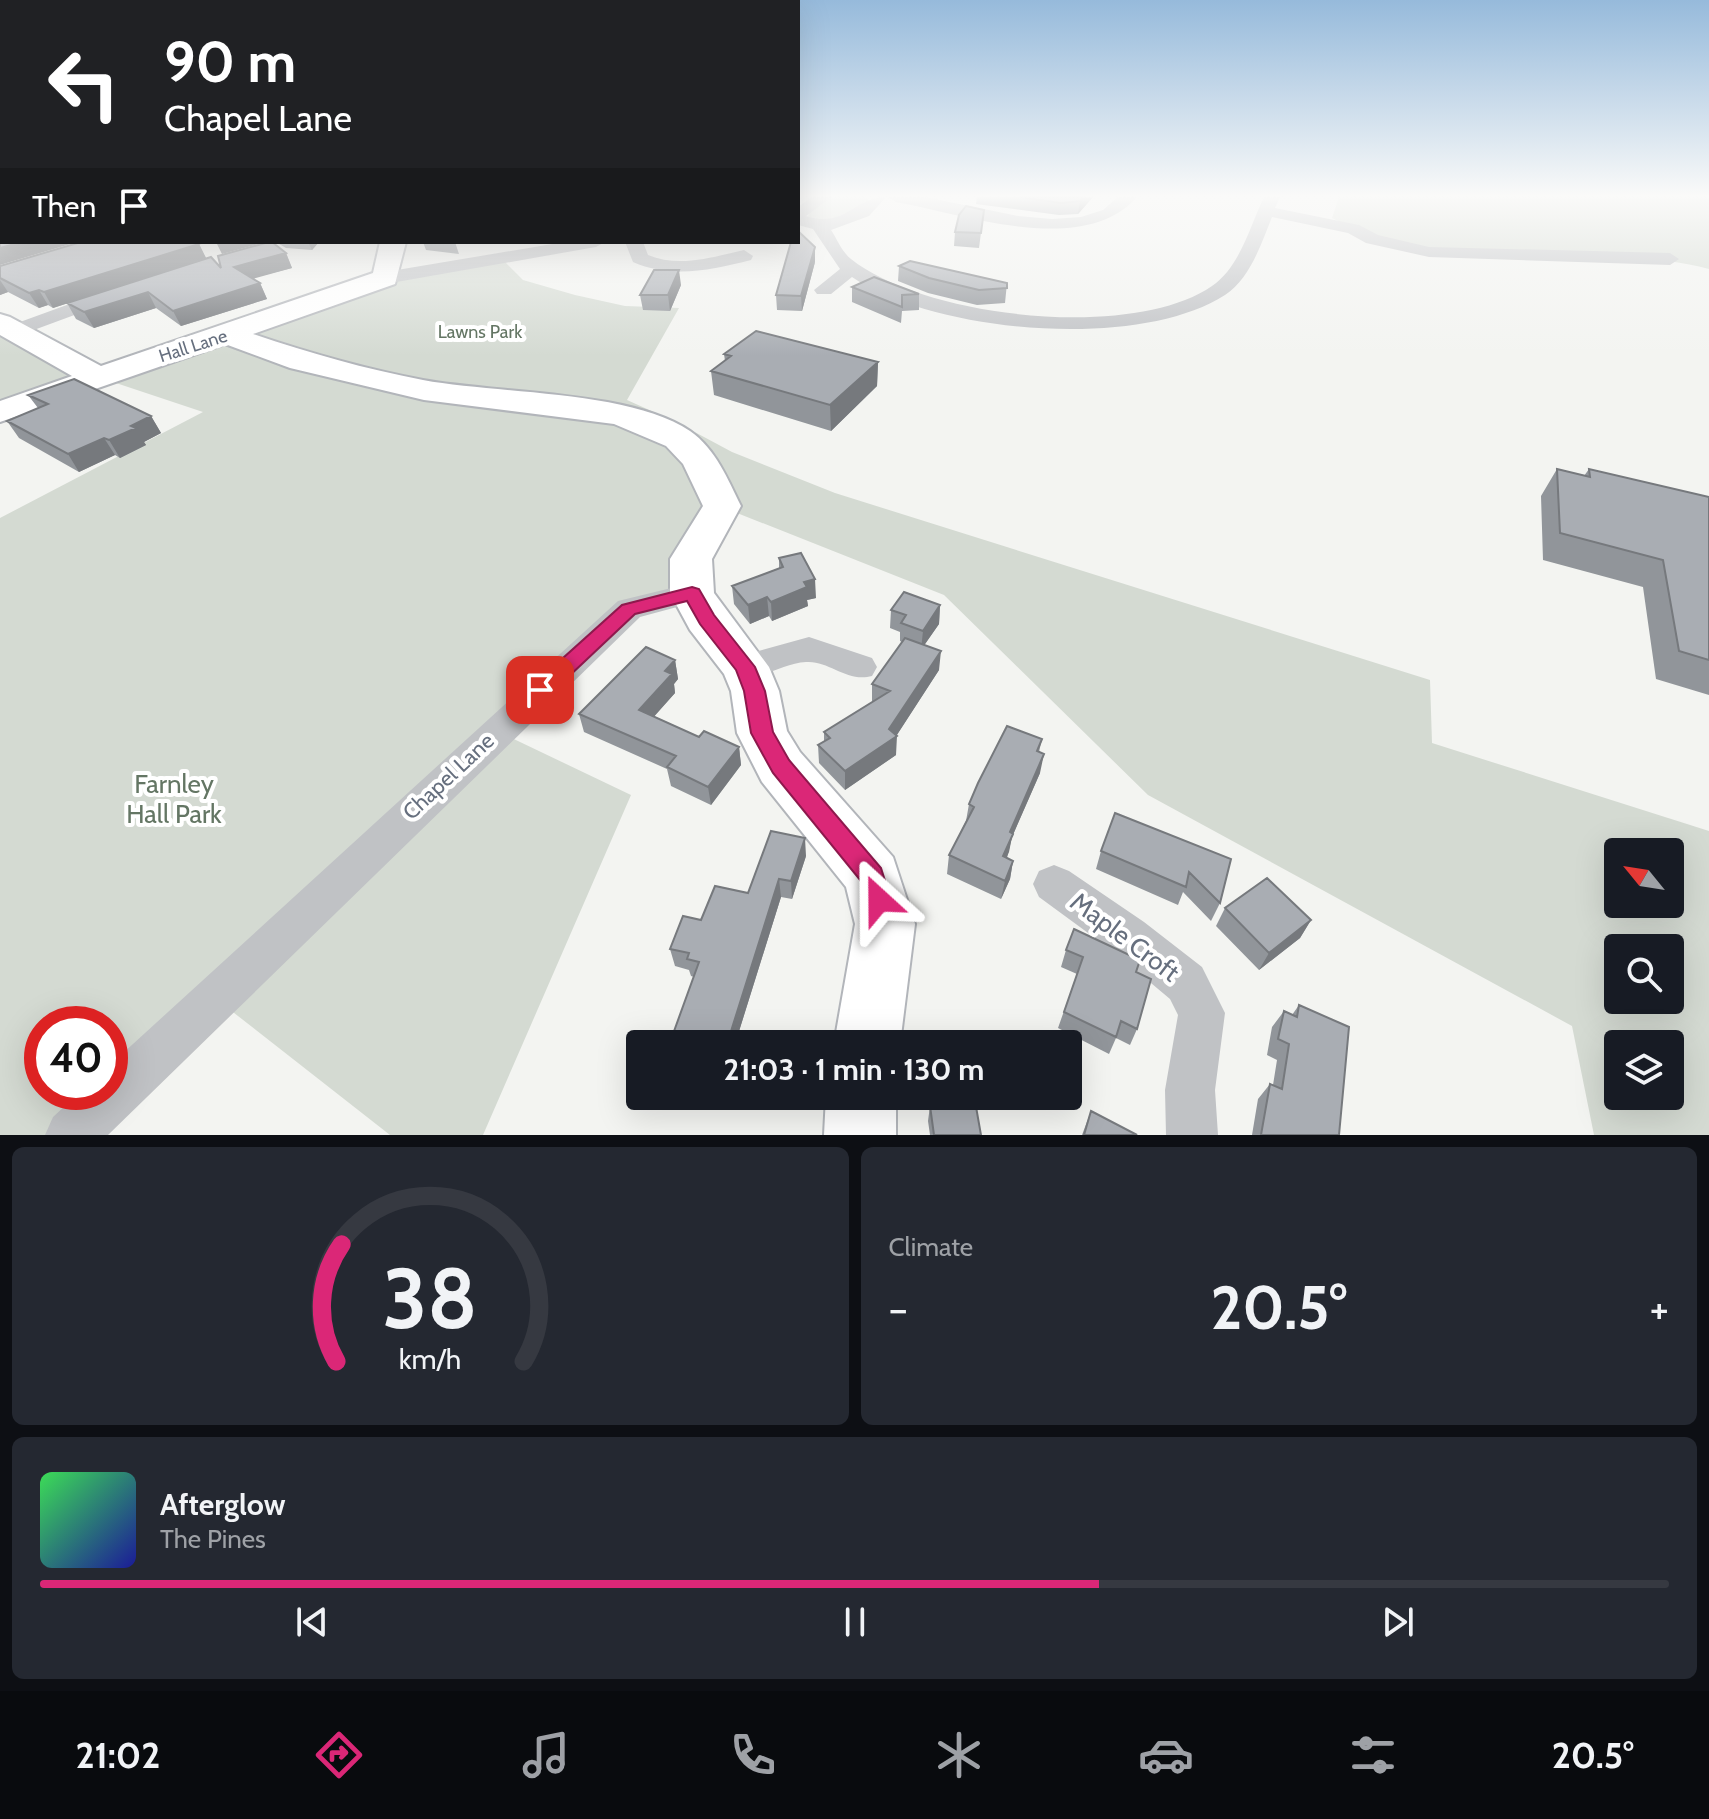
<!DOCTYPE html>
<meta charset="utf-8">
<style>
:root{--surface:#171b24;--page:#242831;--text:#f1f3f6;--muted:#9ea1a6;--line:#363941;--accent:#db2777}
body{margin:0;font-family:Cabin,sans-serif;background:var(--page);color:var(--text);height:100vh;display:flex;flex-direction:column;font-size:30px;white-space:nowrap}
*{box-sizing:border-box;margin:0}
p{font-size:26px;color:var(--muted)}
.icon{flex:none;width:44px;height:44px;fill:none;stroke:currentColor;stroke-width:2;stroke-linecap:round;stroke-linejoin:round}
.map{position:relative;height:1135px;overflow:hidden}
.side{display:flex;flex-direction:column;gap:12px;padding:12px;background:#0d0f14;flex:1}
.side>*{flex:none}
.banner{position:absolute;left:0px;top:0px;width:800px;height:244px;box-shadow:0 8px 32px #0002;background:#202124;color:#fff;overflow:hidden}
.needle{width:52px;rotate:300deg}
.fabs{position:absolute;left:1604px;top:838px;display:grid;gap:16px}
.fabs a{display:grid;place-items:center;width:80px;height:80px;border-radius:8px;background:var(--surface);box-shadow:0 8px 32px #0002;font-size:40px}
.speed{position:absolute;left:24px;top:1006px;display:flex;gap:16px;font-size:40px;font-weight:700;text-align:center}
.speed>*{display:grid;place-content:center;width:104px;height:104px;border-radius:50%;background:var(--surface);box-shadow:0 8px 32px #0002;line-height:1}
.speed .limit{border:12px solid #d22;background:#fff;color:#111}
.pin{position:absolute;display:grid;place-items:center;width:68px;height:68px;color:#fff;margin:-34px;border-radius:16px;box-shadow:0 4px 12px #0006}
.me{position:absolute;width:88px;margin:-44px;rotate:336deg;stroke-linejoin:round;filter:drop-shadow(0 0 6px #0008)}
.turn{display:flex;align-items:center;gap:28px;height:168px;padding:0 32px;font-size:36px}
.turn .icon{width:104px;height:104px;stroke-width:2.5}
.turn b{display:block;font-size:56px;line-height:68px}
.then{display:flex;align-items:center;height:76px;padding:0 32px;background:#0003;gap:16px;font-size:30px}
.big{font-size:60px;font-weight:700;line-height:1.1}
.side .card{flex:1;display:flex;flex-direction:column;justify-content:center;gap:12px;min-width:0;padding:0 28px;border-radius:12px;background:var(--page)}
.side .dial{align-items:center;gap:0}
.dial svg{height:208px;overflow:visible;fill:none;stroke:var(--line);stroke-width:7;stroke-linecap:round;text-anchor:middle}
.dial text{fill:var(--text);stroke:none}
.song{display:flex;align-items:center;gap:24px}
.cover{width:96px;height:96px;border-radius:12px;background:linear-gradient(135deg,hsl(130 70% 55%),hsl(240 70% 35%))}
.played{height:8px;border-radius:4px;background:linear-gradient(90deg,var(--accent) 65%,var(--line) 65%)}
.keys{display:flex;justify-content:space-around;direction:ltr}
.heat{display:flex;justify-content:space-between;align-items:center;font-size:44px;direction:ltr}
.side .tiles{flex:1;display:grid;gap:12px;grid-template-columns:1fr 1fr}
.card:last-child{grid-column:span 2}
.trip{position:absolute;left:626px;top:1030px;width:456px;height:80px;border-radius:8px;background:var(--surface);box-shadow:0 8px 32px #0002;font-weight:700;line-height:80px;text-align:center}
.tab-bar{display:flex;height:128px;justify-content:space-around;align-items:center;background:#090b0e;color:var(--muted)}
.tab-bar .icon{width:56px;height:56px}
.tab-bar .current{color:var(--accent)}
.tab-bar b{font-size:36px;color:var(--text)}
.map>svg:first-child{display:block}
.green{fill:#d4dad2;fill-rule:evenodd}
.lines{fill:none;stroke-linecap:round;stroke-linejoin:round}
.secondary-casing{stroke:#b2b5ba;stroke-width:4}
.street{fill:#c0c2c5;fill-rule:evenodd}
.secondary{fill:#fff;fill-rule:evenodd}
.wall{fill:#91959a}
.shaded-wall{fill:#76797d}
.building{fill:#a9adb3;stroke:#76797d;stroke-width:2}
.route{fill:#db2777;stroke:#8e194d;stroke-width:2}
.labels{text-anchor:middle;stroke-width:8;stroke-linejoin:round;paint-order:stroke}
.far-park-label{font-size:18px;fill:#647664;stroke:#fff}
.far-street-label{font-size:18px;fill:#666f7e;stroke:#fff}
.street-label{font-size:22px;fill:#666f7e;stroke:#fff}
.near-park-label{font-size:26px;fill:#647664;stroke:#fff}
.near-street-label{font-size:26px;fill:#666f7e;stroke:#fff}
</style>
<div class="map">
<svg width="1709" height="1135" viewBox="0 0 1709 1135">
<rect width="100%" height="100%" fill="#f3f4f1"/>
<path class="green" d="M833 197H867L869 201 830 221 808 218 809 213Z
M1339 197H1709V269C1601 241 1484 270 1376 240 1361 236 1346 225 1332 218Z
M501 258 523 280 575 295 625 306 679 308 627 400 676 422 732 452 835 493 1430 680 1432 743 1709 831V1135H1594L1572 1026 1148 795 944 595 722 507 692 593 628 609 497 731 631 795 483 1135H390L215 998 71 1135H0V518L203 412 107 380 385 284ZM1618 852H1670V904H1618ZM1618 948H1670V1000H1618ZM42 1024H110V1092H42ZM1618 1044H1670V1096H1618Z
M0 323 90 373 0 403Z"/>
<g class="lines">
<g class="secondary-casing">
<path id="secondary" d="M380 242H406L395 284 253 334C309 353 365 369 423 380 497 394 630 390 690 431 716 449 728 480 741 506L712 559 714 593 769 667 779 691 787 731 800 752 893 857 915 924 900 1044H834L855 924 846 887 762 782 737 733 731 691 724 674 690 630 670 593V559L703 506 683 464 666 446 614 424 424 400 290 368 225 344 0 422V401L72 376 0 335V314L10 317 101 366 373 273Z
M826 1096H896V1135H824Z"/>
</g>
<path class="street" d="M812 197H832L806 216C844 229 855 197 886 197L869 216 831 230C837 239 842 252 851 259 925 318 1133 341 1212 286 1240 267 1250 226 1264 197H1280L1275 208 1359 225 1378 235 1429 247 1670 253 1679 259 1670 265 1429 257 1366 243 1348 233 1272 217C1261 244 1250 279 1225 295 1138 351 935 333 852 277L831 294H817L814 290 840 269 813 229 798 225V207Z
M888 197H925L1018 216 1052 219 1081 217 1103 210 1118 197H1137C1083 258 964 214 896 202Z
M564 242H605L596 247 385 284 375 278 385 272Z
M625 242H643L648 255C679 268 713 257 744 250L753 256 751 260C711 270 672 279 633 262Z
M108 290 115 292 118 296 115 300 23 334H9L5 330 9 326Z
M692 583 703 586 707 593 703 600 640 617 108 1135H45L53 1117 80 1092H110V1065L618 601Z
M809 637 872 658 877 667 872 676C847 683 829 660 806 662 781 663 758 684 733 676L728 667 733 658Z
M1054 865 1069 871 1144 922 1202 967 1225 1013 1215 1090 1218 1135H1166L1165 1090 1178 1015 1170 999 1114 952 1039 897 1033 884 1039 871Z"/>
<use href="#secondary" class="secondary"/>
</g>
<path class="wall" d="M977 197H1093L1078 214 1059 215 976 204Z
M984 210 979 248 954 246 955 232Z
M276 242H319L312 250 286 248Z
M423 242H455L459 254 426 250Z
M199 244 206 258 53 308 48 305 39 308 8 292 0 295V266Z
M286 253 292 268 252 278 260 283 267 299 181 326 156 308 94 328 76 319 67 303Z
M815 262 802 311 777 310 776 295Z
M899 266 1007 283 1005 303 977 305 928 293 898 281Z
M681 285 670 311 643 310 640 295Z
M852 287 919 294V310L902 311 901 323 852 302Z
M724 354 878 362 877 386 831 431 714 395 711 371 725 361Z
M28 395 151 416 161 433 144 442 146 445 120 458 115 455 79 472 19 438 7 421 38 408Z
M1557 469 1584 476 1589 469 1709 497V695L1656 679 1643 587 1543 560 1541 496Z
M779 558 816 598 807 600 808 606 772 621 769 616 750 624 734 604 732 586 779 568Z
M940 605 939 624 924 645 939 670 896 736V755L845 790 819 763 818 745 824 741V732L872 702V684L902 642 900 641V632L890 628 891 610Z
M675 660 678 679 674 684 675 693 654 716 699 737 739 747 741 765 711 805 671 786 667 769 584 732 579 714Z
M1042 739 1039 752 1040 773 1012 837 1007 858 1013 861 1010 879 1001 899 947 874 949 855 966 821 969 804Z
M1101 851 1231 859 1220 903 1211 921 1183 892 1178 905 1096 869Z
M806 856 792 899 781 897 735 1044H676L673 1034 694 977 691 976 689 970 675 966 670 949 701 920 748 893Z
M1225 908 1311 920 1300 938 1259 970 1216 926Z
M1066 950 1136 972 1137 1029 1130 1045 1116 1038 1109 1054 1058 1028 1077 974 1061 967Z
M1299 1005 1339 1135H1252L1258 1099 1270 1084 1273 1085 1277 1060 1267 1055 1272 1027 1284 1011 1292 1015Z
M930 1106 981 1135H930L928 1121Z
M1091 1111 1137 1135H1082Z"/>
<path class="shaded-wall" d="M1084 197H1093L1078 214 1080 201Z
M22 242H77L0 265V248Z
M216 242H266L222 254Z
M308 242H319L312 250Z
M199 244 206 258 53 308 44 292Z
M815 247V262L802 311 801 296Z
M286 253 292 268 241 282 234 267Z
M679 270 681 285 670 311 668 295Z
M0 280 8 292 0 295Z
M260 283 267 299 181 326 173 311Z
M39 290 48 305 39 308 29 293Z
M148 292 156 308 94 328 84 312Z
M878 362 877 386 831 431 830 405Z
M151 416 161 433 144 442 146 445 120 458 109 440 131 426Z
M104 438 115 455 79 472 68 454Z
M815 579 816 598 807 600 808 606 772 621 771 602 804 582Z
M767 597 769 616 750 624 748 605Z
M940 605 939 624 921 650 923 631Z
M941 651 939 670 895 738 897 736 896 755 845 790V771L889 729Z
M675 660 678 679 674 684 675 693 644 728 639 710 665 671Z
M739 747 741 765 711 805 708 787Z
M1044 754 1040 773 1012 837 1009 852 999 874 1003 856 1010 832Z
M805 838 806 856 792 899 791 881Z
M1013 861 1010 879 1001 899 1005 881Z
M779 879 781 897 735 1044H727Z
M1311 920 1300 938 1259 970 1269 953Z"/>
<path class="building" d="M0 197H2V242H22L0 248Z
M1021 197H1084L1080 201 1061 203Z
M966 206 984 210 981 233 955 232 959 215Z
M798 231 815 247 801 296 776 295 791 242H798Z
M81 242H198L199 244 44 292 39 290 29 293 0 278V266Z
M269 242H272L286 253 234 267 260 283 173 311 148 292 84 312 67 303 211 257 221 268 218 256Z
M910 261 1007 283V288L979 290 929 278 899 266Z
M654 270H679L668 295H640Z
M874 277 919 294 902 295V307L852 287Z
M756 331 878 362 830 405 711 371 731 356 724 354Z
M74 379 151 416 131 426 136 428 109 440 104 438 68 454 7 421 48 404 28 395Z
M1557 469 1590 477 1589 469 1709 497V660L1679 651 1663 560 1560 533Z
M801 553 815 579 804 582 807 587 771 602 767 597 748 605 732 586 783 567 779 558Z
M904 592 940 605 923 631 901 623 906 615 891 610Z
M905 638 941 651 889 729 897 736 845 771 818 745 830 738 824 732 890 691 872 684Z
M646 647 675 660 665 671 672 674 639 710 699 737 704 731 739 747 708 787 667 767 676 756 579 714Z
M1007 726 1042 739 1037 751 1044 754 1010 832 1013 834 1003 856 1013 861 1005 881 949 855 974 807 969 804 978 783Z
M1115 813 1231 859 1220 903 1189 872 1186 887 1101 851Z
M771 831 805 838 791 881 779 879 727 1044H712L673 1034 699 962 687 959 689 953 670 949 683 916 701 920 715 886 748 893Z
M1267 878 1311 920 1269 953 1225 908Z
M1074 929 1140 960 1136 972 1151 979 1137 1029 1121 1021 1116 1037 1064 1012 1083 957 1066 950Z
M1299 1005 1349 1027 1339 1135H1261L1270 1084 1282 1089 1289 1044 1278 1039 1284 1011 1297 1017Z
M975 1101 981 1135H934L930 1106Z
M1091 1111 1137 1135H1084Z"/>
<linearGradient id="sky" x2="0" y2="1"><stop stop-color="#96badb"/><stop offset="0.55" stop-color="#fafaf9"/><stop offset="1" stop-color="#fafaf9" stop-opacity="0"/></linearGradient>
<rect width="1709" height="356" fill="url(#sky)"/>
<path class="route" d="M692 587 699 589 714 615 755 667 765 691 773 732 789 760 881 868 891 900 888 908 879 912 870 908 861 881 773 773 751 733 744 691 736 670 700 624 687 601 635 614 548 696H533L530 690 533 685 622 605Z"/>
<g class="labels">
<g class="far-park-label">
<text x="480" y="338">Lawns Park</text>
</g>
<g class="far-street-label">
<text transform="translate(193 346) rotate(-18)" y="6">Hall Lane</text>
</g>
<g class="street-label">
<text transform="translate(448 776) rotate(-43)" y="8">Chapel Lane</text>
</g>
<g class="near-park-label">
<text x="174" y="793">Farnley<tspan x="174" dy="30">Hall Park</tspan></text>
</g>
<g class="near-street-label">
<text transform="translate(1125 937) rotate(37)" y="9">Maple Croft</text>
</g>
</g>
</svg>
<div class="fabs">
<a><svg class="needle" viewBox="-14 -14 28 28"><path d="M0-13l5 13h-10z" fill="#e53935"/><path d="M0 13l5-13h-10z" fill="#9ea1a6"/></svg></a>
<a><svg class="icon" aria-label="search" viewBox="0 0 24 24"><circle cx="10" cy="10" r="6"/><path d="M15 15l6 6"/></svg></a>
<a><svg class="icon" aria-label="layers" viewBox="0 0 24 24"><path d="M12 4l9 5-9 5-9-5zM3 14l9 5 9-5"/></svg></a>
</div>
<div class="speed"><div class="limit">40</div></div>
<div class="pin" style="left:540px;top:690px;background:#d93025"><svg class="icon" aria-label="arrive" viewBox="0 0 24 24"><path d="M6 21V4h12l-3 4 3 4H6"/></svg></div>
<svg class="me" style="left:879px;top:900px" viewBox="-20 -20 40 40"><path d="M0-17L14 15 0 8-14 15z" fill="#db2777" stroke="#fff" stroke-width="4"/></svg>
<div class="trip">21:03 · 1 min · 130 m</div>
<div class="banner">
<div class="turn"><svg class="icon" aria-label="left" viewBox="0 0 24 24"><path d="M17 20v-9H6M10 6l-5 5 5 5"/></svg><div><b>90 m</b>Chapel Lane</div></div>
<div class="then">Then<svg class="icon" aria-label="arrive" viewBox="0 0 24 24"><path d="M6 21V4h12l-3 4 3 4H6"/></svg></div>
</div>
</div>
<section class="side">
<div class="tiles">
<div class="card dial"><svg viewBox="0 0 100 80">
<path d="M14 69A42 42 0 1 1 86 69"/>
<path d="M14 69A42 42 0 0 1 16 24" stroke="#db2777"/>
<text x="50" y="56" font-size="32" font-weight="700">38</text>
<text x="50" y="72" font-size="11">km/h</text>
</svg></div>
<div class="card"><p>Climate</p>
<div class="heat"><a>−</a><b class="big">20.5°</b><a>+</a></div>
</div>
<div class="card">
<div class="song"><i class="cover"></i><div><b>Afterglow</b><p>The Pines</p></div></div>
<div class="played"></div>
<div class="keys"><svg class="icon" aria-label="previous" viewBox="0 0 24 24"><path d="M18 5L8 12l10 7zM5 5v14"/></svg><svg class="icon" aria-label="pause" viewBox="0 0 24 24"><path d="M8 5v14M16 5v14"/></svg><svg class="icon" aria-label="next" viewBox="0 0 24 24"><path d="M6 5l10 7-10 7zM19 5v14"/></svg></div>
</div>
</div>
</section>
<nav class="tab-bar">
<b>21:02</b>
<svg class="icon current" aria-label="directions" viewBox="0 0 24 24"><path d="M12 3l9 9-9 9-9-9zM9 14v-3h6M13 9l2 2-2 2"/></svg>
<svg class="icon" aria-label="music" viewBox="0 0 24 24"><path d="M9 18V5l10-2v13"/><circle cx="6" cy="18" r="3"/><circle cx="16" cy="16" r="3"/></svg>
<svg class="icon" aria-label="phone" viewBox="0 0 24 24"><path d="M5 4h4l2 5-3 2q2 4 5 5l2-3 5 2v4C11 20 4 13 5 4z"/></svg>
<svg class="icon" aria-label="climate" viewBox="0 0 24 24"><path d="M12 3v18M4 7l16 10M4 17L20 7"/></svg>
<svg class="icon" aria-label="car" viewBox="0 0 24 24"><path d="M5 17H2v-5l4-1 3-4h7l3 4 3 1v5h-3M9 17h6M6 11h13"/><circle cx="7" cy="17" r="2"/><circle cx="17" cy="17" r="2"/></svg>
<svg class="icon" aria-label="filters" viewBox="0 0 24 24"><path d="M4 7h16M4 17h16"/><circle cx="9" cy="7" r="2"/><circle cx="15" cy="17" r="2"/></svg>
<b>20.5°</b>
</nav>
